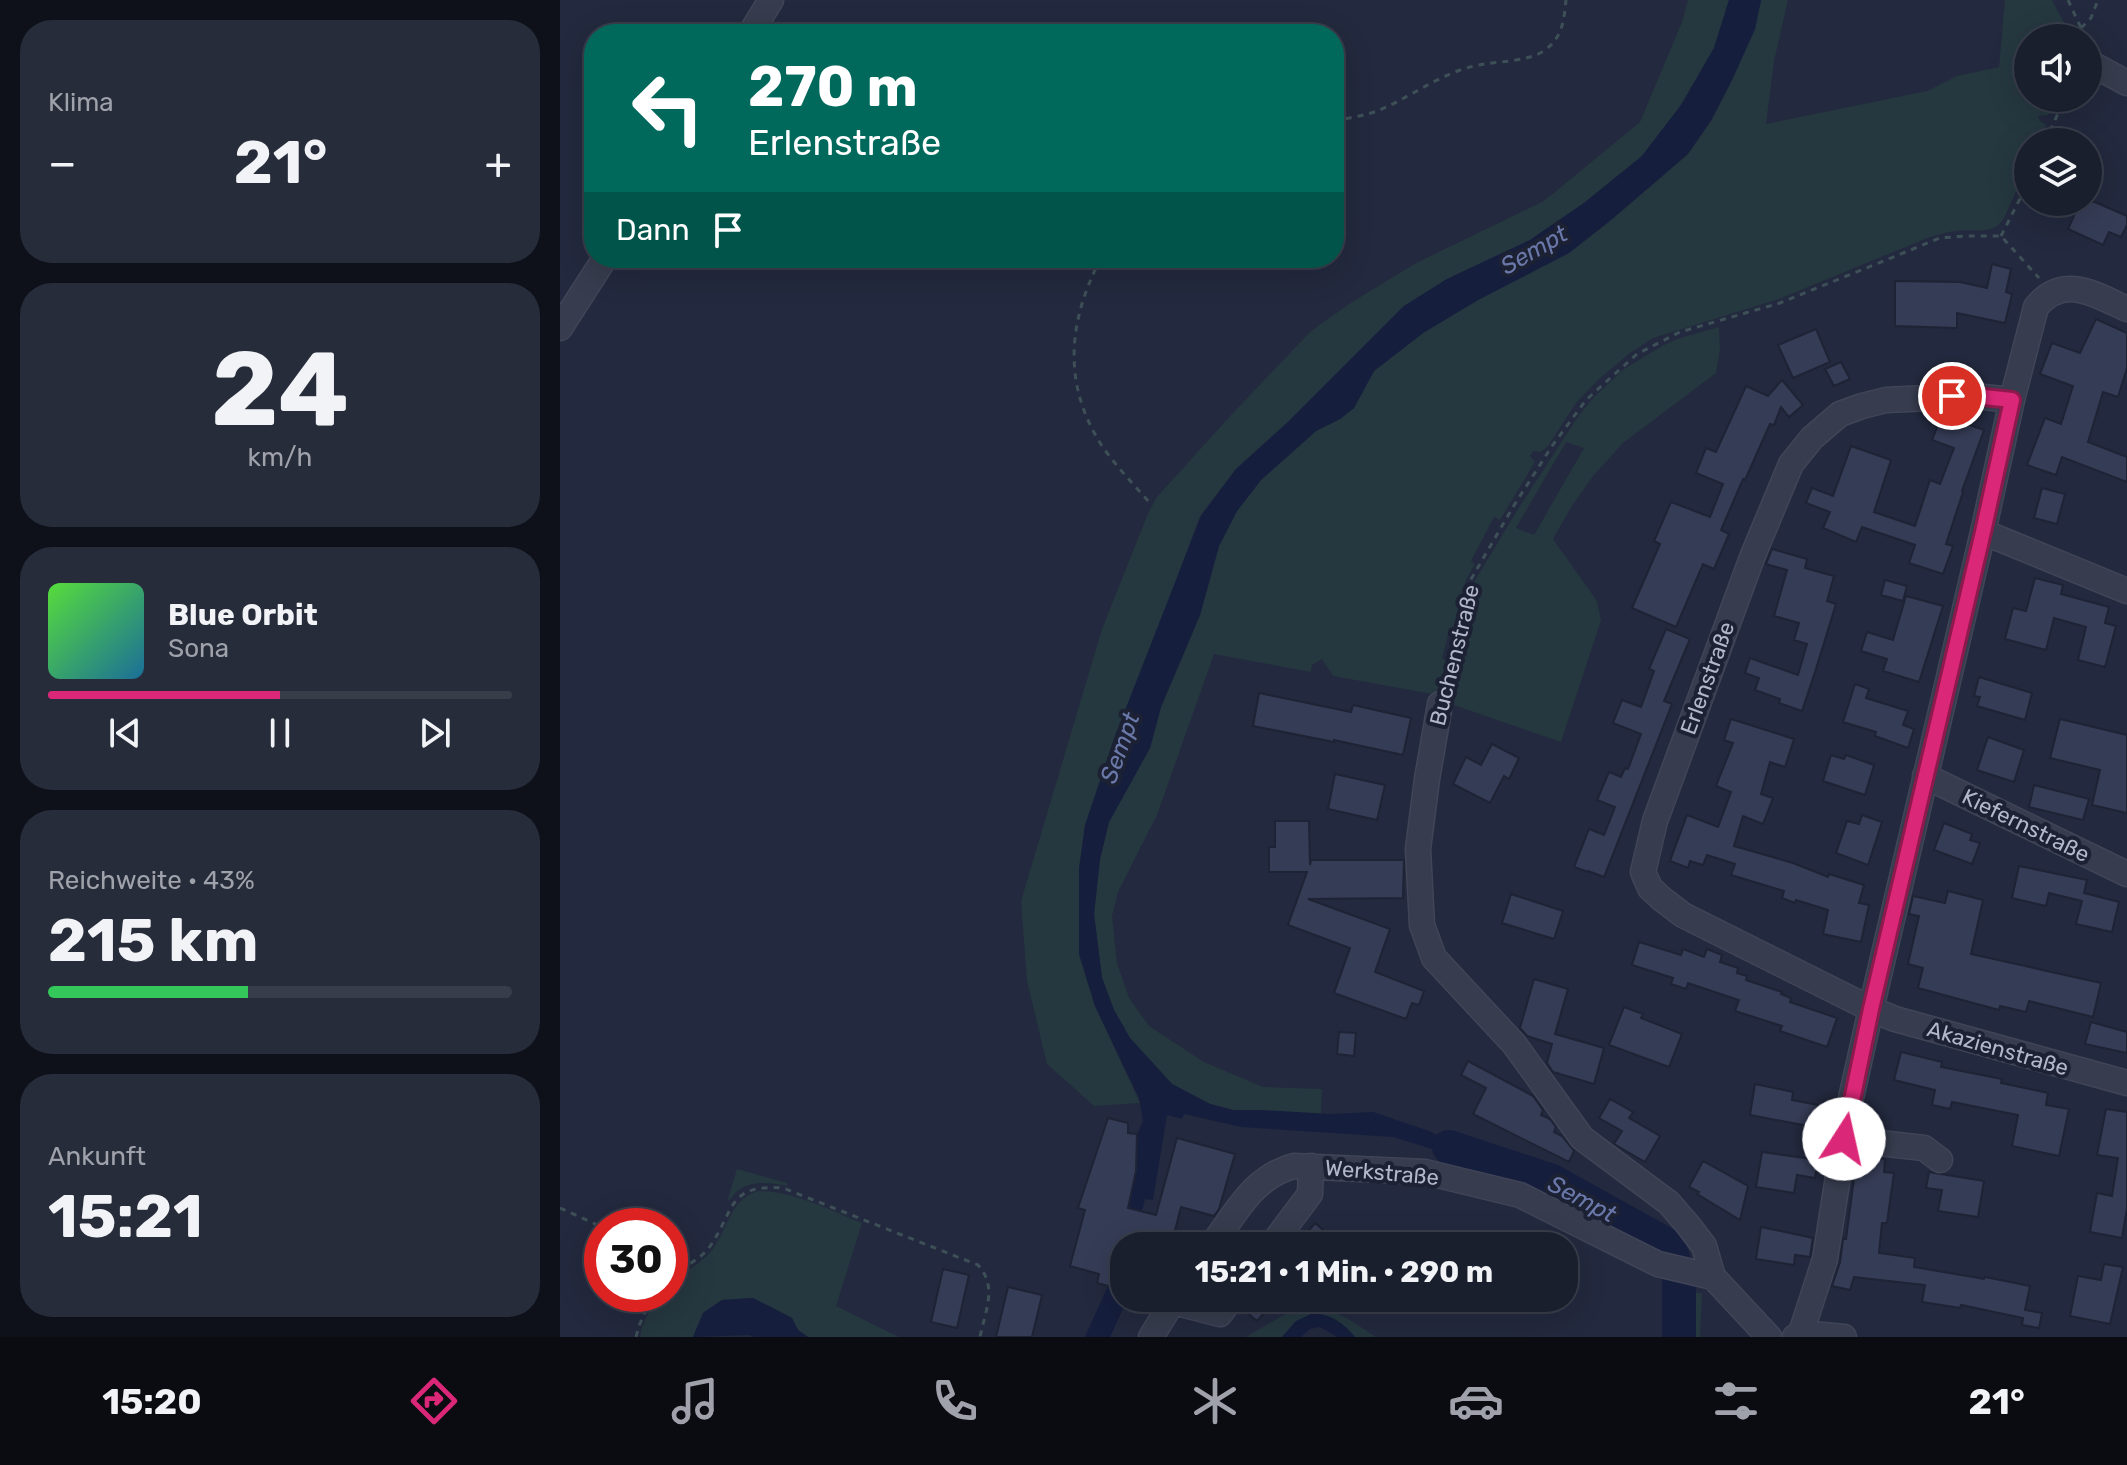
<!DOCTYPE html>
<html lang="de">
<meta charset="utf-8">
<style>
:root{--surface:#1a1f2e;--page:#272c3a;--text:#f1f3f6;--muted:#9fa2aa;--line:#383d4a;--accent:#db2777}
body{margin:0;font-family:Rubik,sans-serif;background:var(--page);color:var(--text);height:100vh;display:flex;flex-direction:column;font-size:30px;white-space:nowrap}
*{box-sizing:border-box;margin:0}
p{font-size:26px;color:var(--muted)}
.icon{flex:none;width:44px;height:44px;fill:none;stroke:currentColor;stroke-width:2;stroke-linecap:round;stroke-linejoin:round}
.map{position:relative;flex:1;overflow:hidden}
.side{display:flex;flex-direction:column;gap:20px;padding:20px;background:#0e1119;width:560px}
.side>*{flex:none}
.banner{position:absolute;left:24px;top:24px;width:760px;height:244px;border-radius:32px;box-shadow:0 8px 32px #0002,0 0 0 2px var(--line);background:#00695c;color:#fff;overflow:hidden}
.fabs{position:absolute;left:1454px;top:24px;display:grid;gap:16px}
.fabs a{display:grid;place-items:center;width:88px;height:88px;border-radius:50%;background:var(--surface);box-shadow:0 8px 32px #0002,0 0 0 2px var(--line);font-size:40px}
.speed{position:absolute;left:24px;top:1208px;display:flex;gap:16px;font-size:40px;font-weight:700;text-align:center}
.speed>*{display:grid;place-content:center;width:104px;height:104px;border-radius:50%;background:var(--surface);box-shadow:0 8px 32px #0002,0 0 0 2px var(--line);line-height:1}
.speed .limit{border:12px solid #d22;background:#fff;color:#111}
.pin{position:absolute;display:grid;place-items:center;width:68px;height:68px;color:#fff;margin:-34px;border:4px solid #fff;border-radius:50%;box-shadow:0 2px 8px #0007}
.me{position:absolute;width:88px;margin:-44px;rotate:10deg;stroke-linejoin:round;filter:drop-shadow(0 0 6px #0008)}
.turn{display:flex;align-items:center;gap:28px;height:168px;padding:0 32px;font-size:36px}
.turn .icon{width:104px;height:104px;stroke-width:2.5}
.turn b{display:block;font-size:56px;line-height:68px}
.then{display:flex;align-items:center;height:76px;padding:0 32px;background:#0003;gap:16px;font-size:30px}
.big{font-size:60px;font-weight:700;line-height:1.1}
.side .tile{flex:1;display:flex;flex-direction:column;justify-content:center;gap:12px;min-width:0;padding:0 28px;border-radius:32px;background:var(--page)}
.side .dial{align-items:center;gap:0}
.dial b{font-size:104px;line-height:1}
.song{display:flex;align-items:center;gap:24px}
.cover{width:96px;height:96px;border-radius:12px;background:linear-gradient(135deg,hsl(110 70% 55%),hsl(200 70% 35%))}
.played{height:8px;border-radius:4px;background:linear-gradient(90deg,var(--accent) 50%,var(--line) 50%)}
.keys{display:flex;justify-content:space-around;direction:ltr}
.heat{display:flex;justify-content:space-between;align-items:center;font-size:44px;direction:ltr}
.charge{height:12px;border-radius:6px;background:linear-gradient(90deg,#34c759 43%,var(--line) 0)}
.trip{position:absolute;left:550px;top:1232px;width:468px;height:80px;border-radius:32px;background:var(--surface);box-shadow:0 8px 32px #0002,0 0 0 2px var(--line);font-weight:700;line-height:80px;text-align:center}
.tabs{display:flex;height:128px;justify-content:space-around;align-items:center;background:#0a0c12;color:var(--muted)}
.tabs .icon{width:56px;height:56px}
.tabs .active{color:var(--accent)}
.tabs b{font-size:36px;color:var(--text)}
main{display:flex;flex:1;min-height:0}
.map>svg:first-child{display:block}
.green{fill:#25373f;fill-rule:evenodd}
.water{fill:#151e3d}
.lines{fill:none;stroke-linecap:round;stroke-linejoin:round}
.river{stroke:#151e3d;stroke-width:34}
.building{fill:#353c55;stroke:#1e2335;stroke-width:2}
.minor-casing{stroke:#404557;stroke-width:27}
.path{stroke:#3e5057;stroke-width:3;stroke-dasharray:6 6;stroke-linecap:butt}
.minor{stroke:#373c4e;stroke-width:24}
.route-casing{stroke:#8e194d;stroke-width:20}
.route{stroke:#db2777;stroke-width:14}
.labels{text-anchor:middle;stroke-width:8;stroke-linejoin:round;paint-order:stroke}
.street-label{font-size:22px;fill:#b3b7c9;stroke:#1c2133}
.water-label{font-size:24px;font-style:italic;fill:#6a79aa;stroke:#1c2133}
</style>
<main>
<section class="side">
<div class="tile"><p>Klima</p>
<div class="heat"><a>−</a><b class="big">21°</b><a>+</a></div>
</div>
<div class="tile dial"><b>24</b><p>km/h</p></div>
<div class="tile">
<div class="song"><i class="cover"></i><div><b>Blue Orbit</b><p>Sona</p></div></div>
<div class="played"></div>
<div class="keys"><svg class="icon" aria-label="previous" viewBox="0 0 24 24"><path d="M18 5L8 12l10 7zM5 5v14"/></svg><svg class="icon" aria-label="pause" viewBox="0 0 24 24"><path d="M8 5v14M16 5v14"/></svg><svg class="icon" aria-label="next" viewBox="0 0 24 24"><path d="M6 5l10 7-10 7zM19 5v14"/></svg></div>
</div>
<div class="tile"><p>Reichweite · 43%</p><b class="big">215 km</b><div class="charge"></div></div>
<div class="tile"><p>Ankunft</p><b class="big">15:21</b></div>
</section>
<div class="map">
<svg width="1567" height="1337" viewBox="0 0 1567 1337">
<rect width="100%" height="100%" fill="#23293e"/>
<path class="green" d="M1128 0H1169L1154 48 1121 105 1082 156 1024 203 970 240 887 279 844 306 728 422 676 469 640 516 525 825 519 869V954L535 1006 580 1103 534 1106 487 1064 467 981 461 901 542 629 587 516 596 498 672 414 751 331 789 304 856 263 984 201 1080 122 1122 22Z
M1201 0H1228L1214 61 1206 124 1367 91 1397 76 1439 67 1445 0H1492L1512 38H1468V98H1494L1488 115 1478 116 1480 121 1486 125 1478 142H1468V165L1444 218C1434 236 1413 229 1396 231 1387 232 1378 235 1370 237L1219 299 1093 338 1070 353 1038 380 1016 403 988 446 981 452 973 451 970 456 975 462 940 520 934 517 911 561 915 564 906 580 894 632 889 631 882 659 886 660 878 695 773 676 762 659 752 665 751 672 654 654 597 815 558 892 552 916 557 963 569 998 589 1026 644 1062 703 1087 762 1089 761 1114 699 1110H674L650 1104 612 1084 570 1038 554 1010 542 978 534 914 540 859 549 822 590 748 601 707 640 615 659 546 677 511 701 480 756 431 780 419 794 408 814 371 863 333 918 300 1009 253 1051 220 1128 154 1152 120 1172 80 1195 29Z
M1159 327 1160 349 1156 373 1063 443 1033 476 1010 509 993 539 1037 601 1041 620 1001 742 891 704 888 697 914 582 958 509 1019 415 1034 397 1064 369 1102 346 1117 339ZM1006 442 1024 448 974 535 956 528Z
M177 1169 227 1183V1186C211 1182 189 1180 176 1192 173 1196 170 1199 167 1202Z
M198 1191C234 1191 269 1210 302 1223L276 1306 339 1337H248L238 1330 232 1318 193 1298 162 1300 143 1313 133 1337H80L82 1327 96 1296 98 1294H110V1282C123 1272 141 1264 152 1250 169 1228 168 1201 198 1191Z
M1103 1280 1113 1292 1142 1293 1140 1337H1103L1106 1321Z
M741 1305 763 1306 790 1320 816 1337H795L786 1327 736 1321 722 1337H686Z"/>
<path class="water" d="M1169 0H1201L1195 29 1172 80 1151 120 1128 154 1051 220 1009 253 918 300 863 333 814 371 794 408 780 419 756 431 701 480 677 511 659 546 640 615 601 707 590 748 549 822 540 859 534 914 542 978 554 1010 570 1038 612 1084 650 1104 673 1110H699L771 1114 813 1112 869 1131 931 1161H911L833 1137 681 1127 624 1114 622 1119 607 1115 593 1200 585 1199 582 1211 568 1207 576 1171 577 1134 583 1121 579 1098 535 1006 519 954V869L525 825 555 736 641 516 676 469 728 422 844 306 887 279 970 240 1024 203 1082 156 1121 105 1154 48Z
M552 1277 564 1281V1298H568L550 1337H525Z
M193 1298 232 1318 238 1330 248 1337H194L189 1335 133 1337 143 1313 162 1300Z
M753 1313C773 1315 782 1322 795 1337H777L760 1327 750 1329 741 1337H722L736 1321Z"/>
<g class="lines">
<path class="river" d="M889 1147 992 1181 1109 1246 1119 1277V1337"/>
</g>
<path class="building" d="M1520 202H1535L1567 216V225L1561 237 1549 232 1543 245 1508 229Z
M1432 264 1451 269 1446 292 1452 294 1445 323 1397 313V328L1335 326V281L1400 282 1427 288Z
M1536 319 1567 333V368L1558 397 1543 392 1528 442 1567 457V482L1502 457 1496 475 1467 465 1485 418 1501 424 1513 386 1480 374 1492 343 1520 353Z
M1256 329 1270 362 1233 378 1218 345Z
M1281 362 1290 379 1274 386 1265 369Z
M1222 380 1243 405 1229 417 1221 407 1214 425 1210 424 1185 480 1183 479 1161 530 1169 534 1154 569 1143 564 1116 627 1072 608 1100 544 1094 541 1111 502 1150 517 1163 484 1136 473 1146 448 1156 452 1186 386 1208 396Z
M1382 415 1424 430 1402 491 1403 492 1386 544 1393 546 1383 574 1349 563 1355 545 1302 527 1296 542 1263 528 1270 512 1246 503 1252 488 1273 496 1291 446 1331 460 1314 512 1355 526 1370 480 1380 484 1394 448 1372 440Z
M1482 488 1505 494 1497 524 1474 518Z
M1212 549 1247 559 1245 568 1274 576 1267 601 1276 604 1256 669 1242 711 1219 703 1220 699 1195 690 1199 678 1185 673 1190 658 1238 675 1247 644 1234 640 1239 623 1214 616 1227 570 1206 564Z
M1475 578 1503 585 1501 594 1549 607 1545 623 1556 626 1545 667 1518 660 1526 627 1494 618 1486 650 1445 639 1453 608 1466 611Z
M1325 580 1347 586 1343 601 1321 595Z
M1346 596 1383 606 1359 682 1323 671 1327 659 1301 651 1307 632 1333 640Z
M1106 629 1130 639 1104 701 1112 704 1044 877 1028 871V872L1014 867 1029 829 1044 835 1055 807 1037 800 1049 772 1061 777 1065 768 1068 769 1081 734 1053 723 1062 700 1081 707 1094 671 1089 669Z
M1419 677 1472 693 1465 720 1417 706 1420 697 1414 696Z
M1295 684 1309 689 1306 698 1348 711 1343 725 1354 729 1348 748 1315 736 1316 732 1283 722Z
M699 693 791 712 793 705 851 718 843 755 774 740V742L693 726Z
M1171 719 1234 739 1225 767 1210 762 1201 794 1213 798 1203 824 1183 816 1174 846 1233 863 1268 877 1269 874 1304 885 1299 903 1309 905 1301 942 1263 934 1268 910 1236 900 1235 903 1222 898 1224 891 1171 875 1175 864 1147 855 1143 865 1130 861 1128 868 1110 861 1127 815 1158 827 1171 792 1156 786 1173 743 1164 740Z
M1500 719 1567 735V813L1532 805 1540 770 1490 758Z
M1428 737 1464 750 1454 782 1417 770Z
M932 744 959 758 949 779 944 776 930 803 893 784 906 757 921 765Z
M1271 755 1284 759 1286 755 1314 765 1305 795 1263 781Z
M775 774 825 785 817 820 768 809Z
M1474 785 1529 799 1523 820 1469 807Z
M1302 815 1322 822 1308 865 1276 853 1287 821 1299 824Z
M715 821H749L750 865 751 860H844L843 898 748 899 830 929 815 972 864 991 859 1005 852 1003 846 1019 774 993 790 948 728 925 747 872H709V847H715Z
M1384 823 1412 834 1410 840 1420 843 1412 864 1374 850Z
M1459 866 1527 880 1524 893 1559 902 1552 932 1516 924 1522 901 1489 893 1486 906 1452 898Z
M1388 891 1423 900 1411 954 1541 983 1533 1017 1469 1001 1466 1012 1440 1006 1439 1010 1358 988 1363 968 1348 964 1359 916 1349 914 1353 896 1385 903Z
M951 894 1003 911 994 939 942 923Z
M1079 942 1121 955 1123 949 1144 957 1147 949 1162 955 1160 962 1178 968 1177 973 1187 976 1186 980 1222 992 1221 994 1231 998 1230 1002 1277 1018 1267 1047 1220 1031 1222 1026 1175 1011 1179 1000 1128 983 1126 989 1111 984 1113 978 1072 965Z
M974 979 1008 989 995 1034 1044 1048 1034 1084 993 1072 987 1063 992 1044 967 1036 960 1028Z
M1064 1007 1083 1014 1081 1018 1122 1034 1109 1067 1049 1045Z
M1531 1022 1567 1032V1053L1525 1044Z
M779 1032 796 1033 794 1056 777 1054Z
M1341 1052 1382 1062 1381 1067 1442 1079 1441 1083 1488 1093 1486 1105 1509 1109 1499 1156 1452 1146 1458 1115 1392 1102 1390 1109 1372 1105 1375 1090 1334 1080Z
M908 1061 973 1096 983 1110 981 1115 990 1119 996 1127 994 1132 1002 1136 1014 1151 1009 1162 913 1114 926 1088 901 1075Z
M1195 1084 1233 1092 1232 1100 1263 1106 1259 1128 1190 1115Z
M1050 1099 1073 1112 1069 1118 1100 1136 1085 1162 1054 1144 1062 1131 1039 1118Z
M1546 1109 1567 1112V1208L1562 1238 1530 1232 1537 1193 1552 1196 1558 1158 1537 1155Z
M548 1118 568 1123V1133L577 1134 576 1171 568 1208 596 1215 617 1138 675 1154 659 1209 654 1216 621 1207 611 1246H564V1290L537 1283 539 1274 510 1266 525 1210 518 1208Z
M1202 1152 1258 1160 1255 1178 1237 1175 1234 1193 1196 1187Z
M1297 1156 1325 1159 1324 1172 1334 1173 1327 1223H1322L1319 1253 1355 1258 1354 1267 1424 1279 1425 1277 1470 1286 1465 1310 1482 1313 1479 1328 1462 1325 1463 1318 1401 1305 1400 1308 1362 1302 1365 1285 1294 1277 1290 1290 1272 1286 1280 1262 1283 1239H1286Z
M1143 1161 1188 1186 1180 1220 1137 1194 1139 1192 1129 1187Z
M1369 1172 1424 1181 1418 1217 1378 1211 1382 1190 1366 1188Z
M755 1223 770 1236 761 1246H736Z
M1201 1227 1253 1238 1250 1257 1235 1255 1234 1265 1196 1259Z
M1544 1264 1563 1267 1550 1324 1510 1316 1518 1276 1541 1280Z
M383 1269 409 1275 397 1328 371 1322Z
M448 1287 482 1295 472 1337H436Z
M692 1298H717L697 1321 683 1309Z"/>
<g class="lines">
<g class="minor-casing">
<path id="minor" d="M190 34 211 0
M1528 62 1567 83
M0 328 45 258
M1452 400 1414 396 1326 400 1302 406 1280 414 1252 438 1231 464 1193 555 1095 821 1083 872 1090 888 1102 899 1123 915 1311 1009 1335 1019 1567 1083
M1423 532 1567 591
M880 704 867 779 858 849 862 925 874 958 954 1044 1022 1138 1109 1203 1128 1225 1144 1246 1153 1277 1209 1337
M1365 776 1567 874
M1284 1139 1364 1148 1380 1160
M651 1246C676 1214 692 1177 734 1166L865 1172 960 1195 1098 1264 1153 1277
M711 1246 750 1194 751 1166
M613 1302 660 1314 672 1298
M1241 1333 1284 1337
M591 1337 615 1298
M1235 1337 1241 1333 1265 1259 1289 1107 1311 1009 1423 532 1452 400 1476 307C1504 273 1536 295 1567 309"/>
</g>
<path class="path" d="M1508 0 1521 28V38
M1521 28 1531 18 1538 0
M774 121C788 118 803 116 817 111 852 97 881 72 919 65 938 61 969 62 985 50 1003 37 1004 19 1006 0
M1485 142 1505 98
M1441 236 1468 183
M541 258C508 321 502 384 542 446 556 466 573 484 590 503
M884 684 910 581 953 507 992 446 1026 400 1077 354 1120 332 1220 303 1380 238 1405 236H1441L1479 278
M0 1208 42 1227
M110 1261 126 1262
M110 1276C123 1267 142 1259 151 1245 175 1209 168 1184 223 1188L418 1265C438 1287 425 1311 420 1337
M76 1337 79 1326 93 1294"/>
<use href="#minor" class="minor"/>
</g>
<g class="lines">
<g class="route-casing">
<path id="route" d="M1284 1139 1311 1009 1423 532 1452 400 1414 396H1392"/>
</g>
<use href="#route" class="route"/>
</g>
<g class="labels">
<g class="street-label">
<text transform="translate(894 655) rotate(-76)" y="8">Buchenstraße</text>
<text transform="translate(1147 678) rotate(-70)" y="8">Erlenstraße</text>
<text transform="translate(1466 825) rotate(26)" y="8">Kiefernstraße</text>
<text transform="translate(1438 1048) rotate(16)" y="8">Akazienstraße</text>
<text transform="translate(822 1172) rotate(5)" y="8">Werkstraße</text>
</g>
<g class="water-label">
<text transform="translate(974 250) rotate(-30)" y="8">Sempt</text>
<text transform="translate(560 748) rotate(-70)" y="8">Sempt</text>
<text transform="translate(1022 1199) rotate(28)" y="8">Sempt</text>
</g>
</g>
</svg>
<div class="fabs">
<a><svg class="icon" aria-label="sound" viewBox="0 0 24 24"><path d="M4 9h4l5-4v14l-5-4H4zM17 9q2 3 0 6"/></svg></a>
<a><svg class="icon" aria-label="layers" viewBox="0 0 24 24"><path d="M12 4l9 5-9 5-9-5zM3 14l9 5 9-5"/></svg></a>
</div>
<div class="speed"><div class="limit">30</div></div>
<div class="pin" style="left:1392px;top:396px;background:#d93025"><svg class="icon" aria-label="arrive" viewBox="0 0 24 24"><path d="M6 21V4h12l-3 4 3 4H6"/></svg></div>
<svg class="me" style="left:1284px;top:1139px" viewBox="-20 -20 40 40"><circle r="19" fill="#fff"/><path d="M0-13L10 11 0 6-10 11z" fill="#db2777"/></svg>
<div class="trip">15:21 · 1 Min. · 290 m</div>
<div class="banner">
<div class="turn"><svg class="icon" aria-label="left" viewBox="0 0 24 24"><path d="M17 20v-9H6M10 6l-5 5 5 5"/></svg><div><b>270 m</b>Erlenstraße</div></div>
<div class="then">Dann<svg class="icon" aria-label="arrive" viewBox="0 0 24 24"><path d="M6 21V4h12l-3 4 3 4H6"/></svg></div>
</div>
</div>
</main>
<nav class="tabs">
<b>15:20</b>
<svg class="icon active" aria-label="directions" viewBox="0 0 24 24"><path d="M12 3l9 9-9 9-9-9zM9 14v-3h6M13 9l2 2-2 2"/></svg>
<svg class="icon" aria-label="music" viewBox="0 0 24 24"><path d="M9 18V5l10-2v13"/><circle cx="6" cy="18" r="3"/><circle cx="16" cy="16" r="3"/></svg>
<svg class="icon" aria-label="phone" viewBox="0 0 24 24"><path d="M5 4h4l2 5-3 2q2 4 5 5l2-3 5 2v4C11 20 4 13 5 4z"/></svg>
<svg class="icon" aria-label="climate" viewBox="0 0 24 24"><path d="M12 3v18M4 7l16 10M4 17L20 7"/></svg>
<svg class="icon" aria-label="car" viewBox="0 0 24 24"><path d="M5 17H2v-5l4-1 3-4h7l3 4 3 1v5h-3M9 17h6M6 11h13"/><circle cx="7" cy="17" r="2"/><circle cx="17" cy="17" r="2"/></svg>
<svg class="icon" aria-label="filters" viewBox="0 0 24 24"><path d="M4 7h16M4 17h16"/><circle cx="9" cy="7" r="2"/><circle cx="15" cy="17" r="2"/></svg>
<b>21°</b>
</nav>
